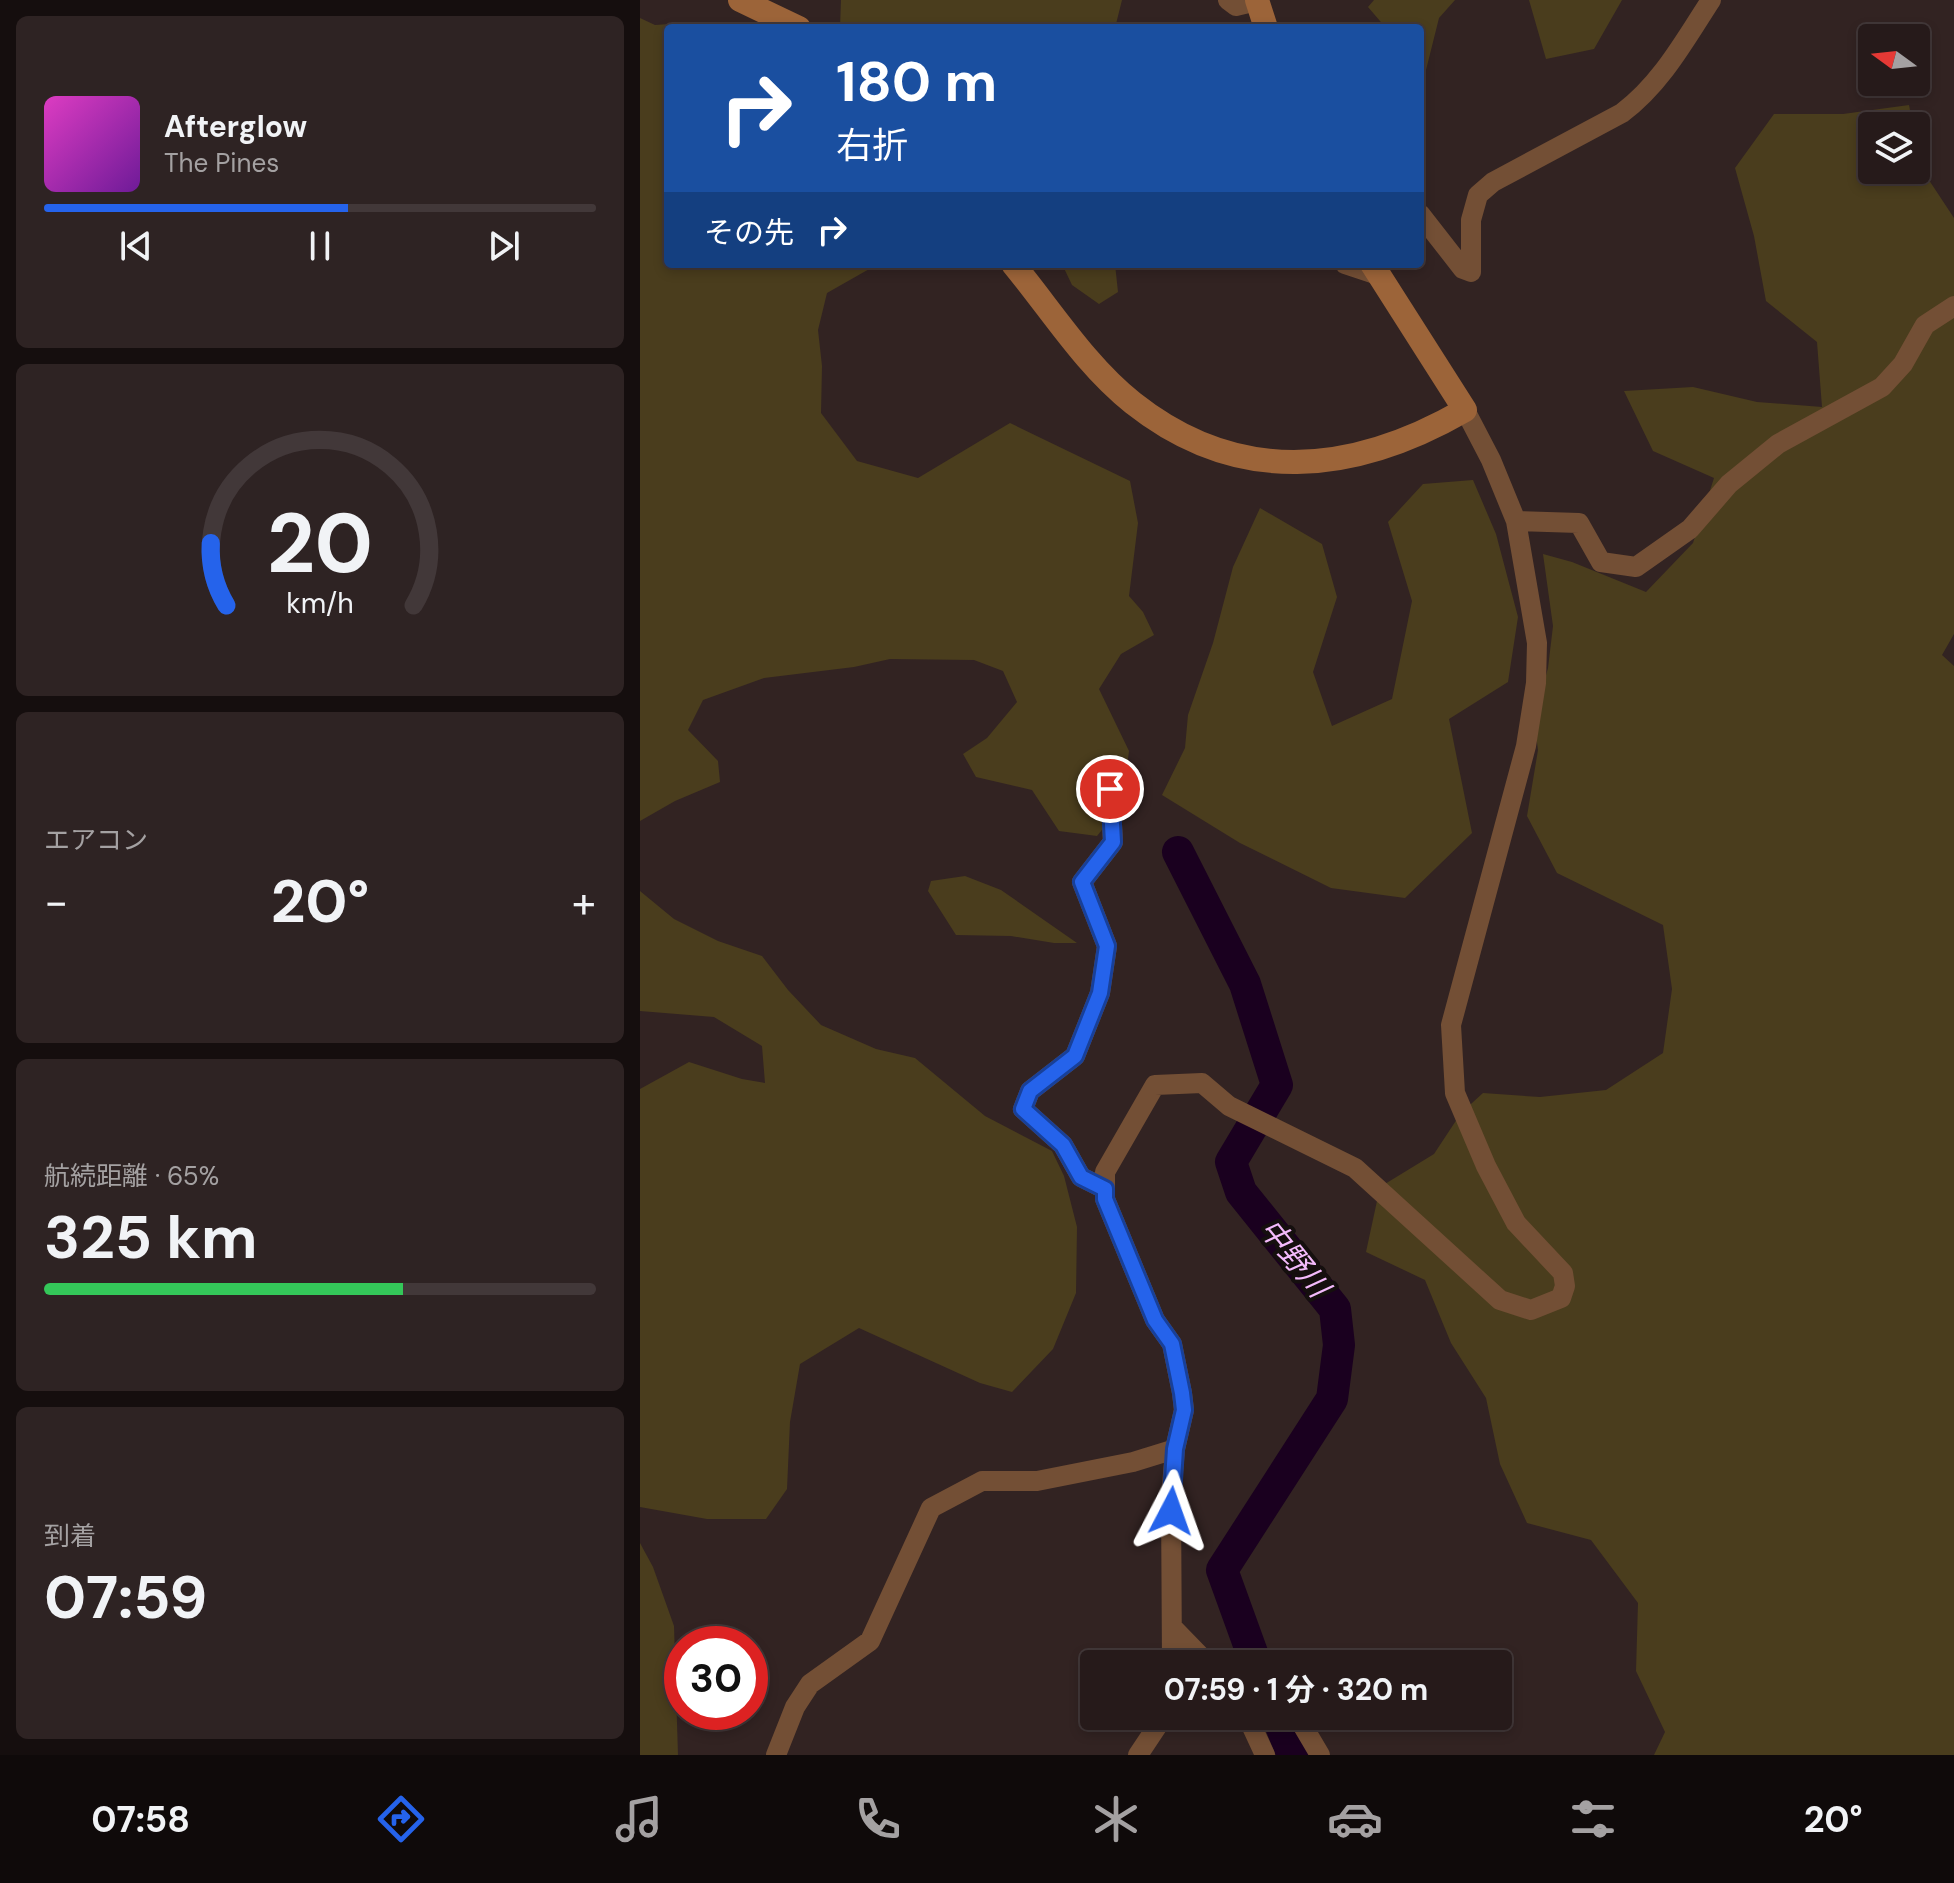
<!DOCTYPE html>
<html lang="ja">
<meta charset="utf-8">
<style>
:root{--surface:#261a1a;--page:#2e2323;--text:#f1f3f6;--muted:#a4a1a2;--line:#423839;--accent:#2563eb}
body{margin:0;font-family:"DM Sans","Noto Sans JP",sans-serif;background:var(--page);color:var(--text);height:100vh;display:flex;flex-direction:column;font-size:30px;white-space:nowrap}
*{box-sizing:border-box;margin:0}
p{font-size:26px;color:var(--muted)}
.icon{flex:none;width:44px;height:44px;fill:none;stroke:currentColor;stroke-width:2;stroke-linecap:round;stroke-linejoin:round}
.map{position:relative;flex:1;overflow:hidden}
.drawer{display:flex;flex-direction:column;gap:16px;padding:16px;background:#150e0e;width:640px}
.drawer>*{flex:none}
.guide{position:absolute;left:24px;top:24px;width:760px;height:244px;border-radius:8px;box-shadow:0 4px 12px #0003,0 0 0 2px var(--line);background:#1a4fa0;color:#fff;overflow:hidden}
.needle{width:52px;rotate:285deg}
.fabs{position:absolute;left:1218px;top:24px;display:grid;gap:16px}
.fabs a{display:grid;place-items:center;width:72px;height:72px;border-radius:8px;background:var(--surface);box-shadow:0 4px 12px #0003,0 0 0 2px var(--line);font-size:40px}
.speed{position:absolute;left:24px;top:1626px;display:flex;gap:16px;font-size:40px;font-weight:700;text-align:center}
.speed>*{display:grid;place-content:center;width:104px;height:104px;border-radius:50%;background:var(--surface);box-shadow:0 4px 12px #0003,0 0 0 2px var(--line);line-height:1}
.speed .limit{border:12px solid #d22;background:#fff;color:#111}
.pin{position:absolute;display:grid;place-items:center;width:68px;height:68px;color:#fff;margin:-34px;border:4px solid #fff;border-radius:50%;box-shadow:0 2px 8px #0007}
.me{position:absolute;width:88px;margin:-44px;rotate:4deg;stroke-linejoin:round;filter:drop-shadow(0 0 6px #0008)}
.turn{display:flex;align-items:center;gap:28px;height:168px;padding:0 40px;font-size:36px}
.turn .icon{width:104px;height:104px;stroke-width:2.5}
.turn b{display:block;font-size:56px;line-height:68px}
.then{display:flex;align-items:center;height:76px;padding:0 40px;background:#0003;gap:16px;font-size:30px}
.big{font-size:60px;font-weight:700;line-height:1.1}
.drawer .card{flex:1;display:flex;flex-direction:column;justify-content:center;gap:12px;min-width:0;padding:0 28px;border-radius:12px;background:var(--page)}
.drawer .dial{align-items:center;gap:0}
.dial svg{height:208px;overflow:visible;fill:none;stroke:var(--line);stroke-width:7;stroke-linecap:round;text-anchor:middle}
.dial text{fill:var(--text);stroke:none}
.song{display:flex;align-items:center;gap:24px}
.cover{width:96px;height:96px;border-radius:12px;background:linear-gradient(135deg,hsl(310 70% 55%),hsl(280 70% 35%))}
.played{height:8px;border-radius:4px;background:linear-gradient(90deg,var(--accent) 55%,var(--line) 55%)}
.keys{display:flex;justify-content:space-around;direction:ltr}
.heat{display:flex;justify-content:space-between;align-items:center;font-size:44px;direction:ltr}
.charge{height:12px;border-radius:6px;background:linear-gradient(90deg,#34c759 65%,var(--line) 0)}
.trip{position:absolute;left:440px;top:1650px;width:432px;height:80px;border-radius:8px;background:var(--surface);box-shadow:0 4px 12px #0003,0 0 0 2px var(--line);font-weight:700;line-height:80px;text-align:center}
.dock{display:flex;height:128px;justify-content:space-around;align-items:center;background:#0f0a0a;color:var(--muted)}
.dock .icon{width:56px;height:56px}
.dock .current{color:var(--accent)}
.dock b{font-size:36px;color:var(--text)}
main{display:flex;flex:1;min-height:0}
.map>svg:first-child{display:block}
.green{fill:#4a3d1d}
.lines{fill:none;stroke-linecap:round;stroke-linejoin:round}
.river{stroke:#1a001f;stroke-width:32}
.street{stroke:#734f35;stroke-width:20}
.secondary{stroke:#9c6439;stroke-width:24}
.route-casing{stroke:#184099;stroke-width:20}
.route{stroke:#2563eb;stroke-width:14}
.labels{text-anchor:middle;stroke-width:8;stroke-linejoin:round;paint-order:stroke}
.water-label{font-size:30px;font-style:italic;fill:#f3bafb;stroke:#150f0e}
</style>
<main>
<section class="drawer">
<div class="card">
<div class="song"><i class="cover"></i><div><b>Afterglow</b><p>The Pines</p></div></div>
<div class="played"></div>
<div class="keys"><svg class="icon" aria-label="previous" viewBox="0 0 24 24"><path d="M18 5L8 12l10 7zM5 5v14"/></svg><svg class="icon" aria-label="pause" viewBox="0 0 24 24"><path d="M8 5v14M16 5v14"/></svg><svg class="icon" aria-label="next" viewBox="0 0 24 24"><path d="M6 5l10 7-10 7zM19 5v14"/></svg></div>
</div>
<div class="card dial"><svg viewBox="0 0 100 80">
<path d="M14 69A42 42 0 1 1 86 69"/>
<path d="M14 69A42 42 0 0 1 8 45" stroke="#2563eb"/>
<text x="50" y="56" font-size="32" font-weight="700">20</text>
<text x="50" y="72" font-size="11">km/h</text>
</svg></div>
<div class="card"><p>エアコン</p>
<div class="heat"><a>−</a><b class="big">20°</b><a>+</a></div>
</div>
<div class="card"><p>航続距離 · 65%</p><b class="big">325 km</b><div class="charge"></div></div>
<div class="card"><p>到着</p><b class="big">07:59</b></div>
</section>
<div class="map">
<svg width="1314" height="1755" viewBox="0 0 1314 1755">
<rect width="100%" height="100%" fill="#322322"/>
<path class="green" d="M201 0H482L475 28H200Z
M734 0H815L799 18 780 94V28H746L728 7Z
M889 0H982L954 49 906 59Z
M0 18 15 25 59 22 64 28H28V264H238L187 293 178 330 182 366 181 413 217 461 278 478 370 423 490 481 498 523 489 596 503 612 514 635 481 654 459 689 489 751 482 805 457 836 419 831 392 790 336 777 323 754 347 738 377 702 363 671 334 660 250 659 214 667 124 678 63 700 48 730 78 761 80 782 35 801 0 821Z
M1269 105 1273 126H1232V170H1276V142L1281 168 1314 218V634L1302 655 1314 666V1755H1014L1025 1732 996 1671 998 1603 951 1540 887 1523 860 1464 846 1398 811 1343 785 1280 726 1252 740 1187 794 1154 821 1113 843 1093 900 1097 966 1090 1023 1053 1032 989 1023 925 917 873 887 816 898 750 894 720 908 668 913 626 903 554 932 562 1006 592 1053 543 1074 478 1013 451 984 391 1053 387 1117 402 1182 407 1177 342 1126 301 1114 236 1095 168 1134 114H1203Z
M422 264H475L478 292 459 304 432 285Z
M833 480 856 534 878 617 868 682 809 719 832 833 765 898 691 888 600 843 522 795 545 748 548 715 573 643 593 567 620 508 682 544 697 597 673 672 692 726 752 699 772 601 748 522 783 484Z
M325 876 361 890 437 943H414L371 936 316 935 288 891 291 881Z
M0 891 34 919 78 941 122 956 148 990 181 1025 236 1049 275 1058 345 1116 412 1151 424 1176 437 1227 436 1293 413 1349 372 1392 340 1383 219 1328 160 1364 150 1422 147 1489 126 1519H67L0 1507V1089L49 1062 102 1079 125 1083 122 1046 74 1017 0 1011Z
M0 1543 13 1567 34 1626 38 1755H0Z"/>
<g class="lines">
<path class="river" d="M538 852 605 984 637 1085 591 1162 601 1192 695 1309 699 1345 692 1399 582 1570 616 1664
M637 1716 653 1755"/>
<path class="street" d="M588 0 596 6 617 1
M780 214 823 269 831 272V220L838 195 853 182 982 113C1021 84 1045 40 1071 0
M705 264 738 275
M876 521 939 523 961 562 996 567 1050 529 1089 484 1138 444 1242 387 1263 364 1285 325 1314 306
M465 1189 441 1177 423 1145 383 1109 390 1091 435 1056 460 993 467 946 442 882 473 842 470 789
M533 1628 568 1664
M532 1664 531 1498 535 1449 544 1410 542 1393 532 1344 515 1320 465 1199V1172L515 1085 562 1083 589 1106 715 1168 860 1300 891 1310 921 1298 925 1286 923 1273 876 1223 846 1166 815 1093 811 1025 886 746 896 683 897 643 876 521 851 460 825 410
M607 1716 625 1755
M657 1716 680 1755
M136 1755 155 1707 170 1684 230 1641 291 1508 342 1481H397L493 1462 535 1449
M498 1755 524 1716"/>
<path class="secondary" d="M100 0 159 28
M617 0 626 28
M373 264C411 310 446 366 493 403 599 487 714 474 825 410L732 264"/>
</g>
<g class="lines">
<g class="route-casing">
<path id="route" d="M470 789 473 842 442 882 467 946 460 993 435 1056 390 1091 383 1109 423 1145 441 1177 465 1189V1199L515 1320 532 1344 542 1393 544 1410 535 1449 531 1511"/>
</g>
<use href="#route" class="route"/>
</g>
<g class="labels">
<g class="water-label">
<text transform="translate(654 1258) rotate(51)" y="10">中野川</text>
</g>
</g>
</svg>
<div class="fabs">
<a><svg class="needle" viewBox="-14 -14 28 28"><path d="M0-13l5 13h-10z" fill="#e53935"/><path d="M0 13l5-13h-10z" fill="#a4a1a2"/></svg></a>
<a><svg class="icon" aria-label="layers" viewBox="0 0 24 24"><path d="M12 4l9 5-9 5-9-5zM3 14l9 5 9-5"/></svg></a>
</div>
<div class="speed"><div class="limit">30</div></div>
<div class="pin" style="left:470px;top:789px;background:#d93025"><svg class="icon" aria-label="arrive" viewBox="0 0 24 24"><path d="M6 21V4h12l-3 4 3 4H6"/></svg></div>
<svg class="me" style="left:531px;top:1511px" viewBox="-20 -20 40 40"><path d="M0-17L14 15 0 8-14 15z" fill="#2563eb" stroke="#fff" stroke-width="4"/></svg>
<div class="trip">07:59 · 1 分 · 320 m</div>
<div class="guide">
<div class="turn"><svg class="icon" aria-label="right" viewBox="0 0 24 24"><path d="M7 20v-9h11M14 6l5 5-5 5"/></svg><div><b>180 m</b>右折</div></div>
<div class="then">その先<svg class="icon" aria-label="right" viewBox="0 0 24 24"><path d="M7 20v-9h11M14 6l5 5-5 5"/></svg></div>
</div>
</div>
</main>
<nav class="dock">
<b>07:58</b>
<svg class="icon current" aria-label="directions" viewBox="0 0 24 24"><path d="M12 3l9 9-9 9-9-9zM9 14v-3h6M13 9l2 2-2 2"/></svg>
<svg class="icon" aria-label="music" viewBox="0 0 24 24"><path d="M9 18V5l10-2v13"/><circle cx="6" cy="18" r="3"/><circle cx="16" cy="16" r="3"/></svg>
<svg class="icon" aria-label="phone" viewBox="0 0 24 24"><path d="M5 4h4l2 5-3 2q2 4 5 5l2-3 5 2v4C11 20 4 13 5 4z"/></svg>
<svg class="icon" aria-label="climate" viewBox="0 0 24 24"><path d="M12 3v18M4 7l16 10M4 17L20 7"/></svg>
<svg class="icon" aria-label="car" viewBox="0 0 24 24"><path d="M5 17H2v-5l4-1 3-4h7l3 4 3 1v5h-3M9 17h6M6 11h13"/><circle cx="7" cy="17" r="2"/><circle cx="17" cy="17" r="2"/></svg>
<svg class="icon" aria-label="filters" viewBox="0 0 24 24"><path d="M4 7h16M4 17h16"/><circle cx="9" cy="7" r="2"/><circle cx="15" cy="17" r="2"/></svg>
<b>20°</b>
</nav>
